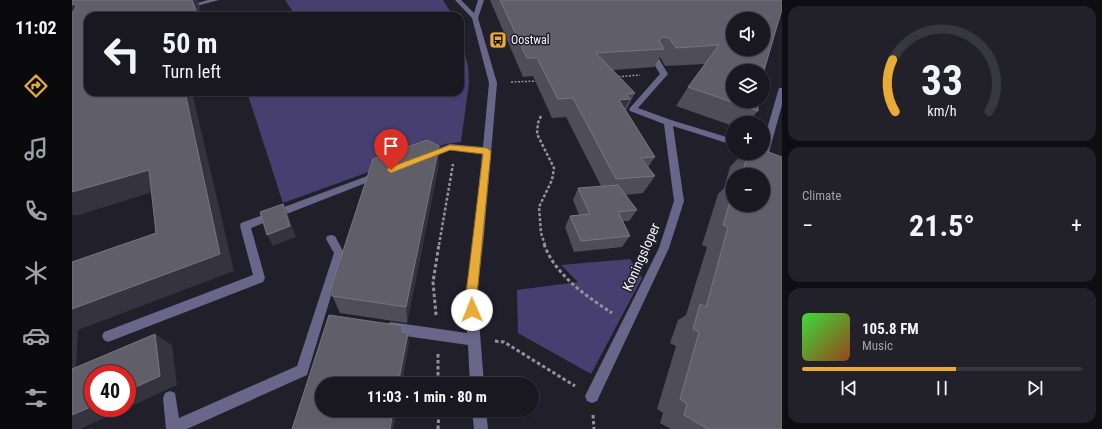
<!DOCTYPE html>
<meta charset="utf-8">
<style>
:root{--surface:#191820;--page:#222129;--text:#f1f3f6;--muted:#9fa0a5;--line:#37373e;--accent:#e8ab37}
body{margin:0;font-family:"Roboto Condensed",sans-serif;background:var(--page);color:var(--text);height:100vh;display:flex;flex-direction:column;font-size:15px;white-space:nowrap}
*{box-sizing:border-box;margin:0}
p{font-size:13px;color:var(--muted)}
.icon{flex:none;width:22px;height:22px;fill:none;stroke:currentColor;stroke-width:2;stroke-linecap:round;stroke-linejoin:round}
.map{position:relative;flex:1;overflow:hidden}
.panel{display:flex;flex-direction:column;gap:6px;padding:6px;background:#0e0d12;width:320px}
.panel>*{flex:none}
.banner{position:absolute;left:12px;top:12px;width:380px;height:84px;border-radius:12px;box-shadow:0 1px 3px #0004,0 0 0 1px var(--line);background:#191820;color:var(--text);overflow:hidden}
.controls{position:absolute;left:654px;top:12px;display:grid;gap:8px}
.controls a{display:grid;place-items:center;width:44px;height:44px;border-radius:50%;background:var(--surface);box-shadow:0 1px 3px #0004,0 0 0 1px var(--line);font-size:20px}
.speed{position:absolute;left:12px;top:365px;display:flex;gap:8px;font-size:20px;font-weight:700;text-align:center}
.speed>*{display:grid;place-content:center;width:52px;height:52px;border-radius:50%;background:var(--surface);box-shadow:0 1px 3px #0004,0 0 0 1px var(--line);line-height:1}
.speed .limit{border:6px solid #d22;background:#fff;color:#111}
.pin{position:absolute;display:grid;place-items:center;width:34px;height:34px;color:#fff;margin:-41px -17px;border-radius:50% 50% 50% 0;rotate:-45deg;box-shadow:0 0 4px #0007}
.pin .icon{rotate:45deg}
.me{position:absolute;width:44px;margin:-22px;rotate:359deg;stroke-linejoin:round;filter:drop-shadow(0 0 3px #0008)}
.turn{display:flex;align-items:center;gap:14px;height:84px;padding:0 12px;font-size:18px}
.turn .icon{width:52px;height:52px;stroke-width:2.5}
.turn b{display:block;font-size:28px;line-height:34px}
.big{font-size:30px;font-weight:700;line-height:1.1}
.panel .card{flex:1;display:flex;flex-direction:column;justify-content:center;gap:6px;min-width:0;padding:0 14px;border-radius:12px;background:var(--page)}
.panel .dial{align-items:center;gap:0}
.dial svg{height:104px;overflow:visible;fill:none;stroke:var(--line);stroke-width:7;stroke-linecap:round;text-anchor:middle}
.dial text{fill:var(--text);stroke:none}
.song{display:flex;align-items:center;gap:12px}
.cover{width:48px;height:48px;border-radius:6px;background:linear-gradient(135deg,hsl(120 70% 55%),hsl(20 70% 35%))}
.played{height:4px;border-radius:2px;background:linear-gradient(90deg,var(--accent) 55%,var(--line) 55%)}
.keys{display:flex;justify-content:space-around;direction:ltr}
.heat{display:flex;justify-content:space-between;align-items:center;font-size:22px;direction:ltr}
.trip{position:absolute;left:243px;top:377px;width:224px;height:40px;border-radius:20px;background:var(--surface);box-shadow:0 1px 3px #0004,0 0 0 1px var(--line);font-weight:700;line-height:40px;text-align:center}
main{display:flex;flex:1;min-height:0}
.menu{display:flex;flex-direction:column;width:72px;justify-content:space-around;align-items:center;background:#0a0a0d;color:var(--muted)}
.menu .icon{width:28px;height:28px}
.menu .on{color:var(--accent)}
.menu b{font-size:18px;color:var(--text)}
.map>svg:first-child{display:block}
.green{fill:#473f6f}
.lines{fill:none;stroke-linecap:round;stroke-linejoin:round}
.path-far2{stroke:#93929a;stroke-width:1.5;stroke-dasharray:2 1.5;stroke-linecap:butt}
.path-far1{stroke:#93929a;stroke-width:2.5;stroke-dasharray:3 2;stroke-linecap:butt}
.path{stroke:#93929a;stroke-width:3;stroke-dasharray:3.5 2.5;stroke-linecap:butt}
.minor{fill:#6a6689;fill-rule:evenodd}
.wall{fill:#4e4d58;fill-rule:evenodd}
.shaded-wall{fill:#35343e}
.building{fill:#605f69;stroke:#777680;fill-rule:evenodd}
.route{fill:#e8ab37;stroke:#976f24}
.labels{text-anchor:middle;stroke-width:3;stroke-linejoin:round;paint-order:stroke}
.far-poi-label{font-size:12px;fill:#f3f2f9;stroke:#21202a;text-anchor:start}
.street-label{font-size:14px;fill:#f3f2f9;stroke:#21202a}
</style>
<main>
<nav class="menu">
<b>11:02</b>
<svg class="icon on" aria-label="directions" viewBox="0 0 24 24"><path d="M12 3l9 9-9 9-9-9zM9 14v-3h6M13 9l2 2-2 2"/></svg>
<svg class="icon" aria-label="music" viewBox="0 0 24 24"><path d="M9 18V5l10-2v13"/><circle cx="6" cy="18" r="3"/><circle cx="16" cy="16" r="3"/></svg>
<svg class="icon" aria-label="phone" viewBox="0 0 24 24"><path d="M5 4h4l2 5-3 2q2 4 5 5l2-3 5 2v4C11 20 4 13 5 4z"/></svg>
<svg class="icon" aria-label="climate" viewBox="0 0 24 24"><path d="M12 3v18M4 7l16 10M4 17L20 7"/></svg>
<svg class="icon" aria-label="car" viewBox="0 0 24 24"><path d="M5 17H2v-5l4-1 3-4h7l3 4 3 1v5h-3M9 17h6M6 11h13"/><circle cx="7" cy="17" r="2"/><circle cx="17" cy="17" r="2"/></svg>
<svg class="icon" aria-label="filters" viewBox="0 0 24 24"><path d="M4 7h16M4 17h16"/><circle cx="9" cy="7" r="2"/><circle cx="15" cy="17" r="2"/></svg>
</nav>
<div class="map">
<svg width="710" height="429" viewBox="0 0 710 429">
<rect width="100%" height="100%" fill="#21202a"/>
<path class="green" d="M213 0H371L381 16H224Z
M388 35 396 66 397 83 389 142 374 144 211 203 175 92H388Z
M558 259 570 278 519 374 446 333 445 290 506 282 489 265Z"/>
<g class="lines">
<path class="path-far2" d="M543 77 568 75
M439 82 466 81"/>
<path class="path-far1" d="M469 116 466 123 465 134 482 168 480 180 467 207 469 233 473 245
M367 245 381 164"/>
<path class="path" d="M472 244C483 275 514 296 540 313
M364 315 361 282 367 244
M423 341 432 342 503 386
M366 354V384
M521 415 522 429
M366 429 367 410"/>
<path class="minor" d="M136 0H147L113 9 110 7Z
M383 0H389L402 13 406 0H412L406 18 425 83 412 235 405 295 412 384H398L396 345 319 334 315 332 313 328 315 324 319 322 395 333 393 295 402 235 410 154 379 150 355 159 351 156 352 154 378 144 411 147 417 83 400 18Z
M580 57H586L596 74 566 108 599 120 661 139V145L601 126 612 201 597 248 525 401 520 403 515 401 513 396 587 248 602 201 592 124 558 111 557 109 588 74 579 59Z
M707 88H710V105L697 152 693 155 689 153H691V143Z
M306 172 311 175 309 177 179 228 193 278 191 282 36 342 32 340 30 336 32 332 181 275 168 226 169 223Z
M259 235 263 236 272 253 235 375 115 429H94L91 398 93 393 98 391 103 393 107 418 225 366 262 253 254 239 255 236Z
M400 410H414L416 429H402Z"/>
</g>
<path class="wall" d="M418 0H710L661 71 686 111 675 123H661V126L604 106 616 87 633 64 593 66 588 57 582 67 541 70 563 93 554 110 583 157 576 167 583 176 571 193 554 195 565 210 557 221H551L558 236 550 247 502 252 493 227 498 216 507 215 501 200 506 188 529 186 494 117 480 118 461 76 451 77Z
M367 146 366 168 335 323 268 313 258 291Z
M671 153H691L710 429H599L588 423 591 413 585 409 604 346 598 343 606 320 614 315 635 247 630 245 646 194 652 188 658 167ZM661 175H691L661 205Z"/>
<path class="shaded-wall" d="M54 0H128L125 1 128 6 127 13 128 16Z
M2 4 16 24 0 27V5Z
M113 92H120L162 271 6 330 4 368 0 370V309L148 254Z
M558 99 548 117 547 100Z
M367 146 366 168 335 323 334 307Z
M77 170 93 188 4 216 3 215H0V192Z
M211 204 216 215 224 237 201 246 195 235Z
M336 333 337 343 330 384H326Z
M83 334 100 345 105 385 55 408V391Z
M21 406V408H54L8 429H0V415Z
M321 410H325L321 429H318Z"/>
<path class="building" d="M0 0H120L126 16H16V92H113L148 254 0 309V262L84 233 77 170 0 192V12L2 11 4 6 2 4 0 5Z
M428 0H710V9L691 74V71H661V101H686V111L616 87 647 45 604 48 597 38 589 37 587 41 592 49 524 53 563 93 554 94 558 99 547 100 583 157 569 158 583 176 544 179 501 98 486 99 465 58H455ZM661 19H691V49H661Z
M355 140 367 146 334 307 260 296 261 292 258 291 301 159Z
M691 150 710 157V429H636L612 415 615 404 608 399 627 332 621 329 628 304 634 307 656 227 651 225 661 191V205H691V175H666L667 173 670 174 676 153H691Z
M546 185 565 210 546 212 558 236 509 241 498 216 518 214 506 188Z
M211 204 218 226 195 235 188 212Z
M257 315 331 326 330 332 336 333 326 384H250V410H321L318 429H220Z
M83 334 88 376 55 391V374H21V406L0 415V369Z"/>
<path class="route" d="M378 145 415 148 419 151 405 295 406 310 404 313 400 315 397 313 394 295 411 154 378 150 319 173 315 170 316 168Z"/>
<defs>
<g id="bus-square" transform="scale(0.9)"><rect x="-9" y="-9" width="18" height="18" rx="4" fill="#e8ab37" stroke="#21202a"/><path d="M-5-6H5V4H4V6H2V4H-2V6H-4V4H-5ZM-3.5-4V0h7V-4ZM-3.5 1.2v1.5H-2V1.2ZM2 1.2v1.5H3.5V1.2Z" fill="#111"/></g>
</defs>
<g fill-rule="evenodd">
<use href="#bus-square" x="426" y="40"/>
</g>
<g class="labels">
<g class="far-poi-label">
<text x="439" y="44">Oostwal</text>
</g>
<g class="street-label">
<text transform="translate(569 257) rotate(-66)" y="5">Koningsloper</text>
</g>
</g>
</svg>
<div class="controls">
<a><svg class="icon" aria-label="sound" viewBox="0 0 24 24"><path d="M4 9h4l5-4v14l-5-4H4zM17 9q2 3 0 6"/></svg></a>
<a><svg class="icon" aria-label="layers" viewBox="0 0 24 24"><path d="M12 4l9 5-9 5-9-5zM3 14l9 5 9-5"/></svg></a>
<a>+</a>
<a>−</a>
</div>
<div class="speed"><div class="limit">40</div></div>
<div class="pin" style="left:319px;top:170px;background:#d93025"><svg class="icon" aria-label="arrive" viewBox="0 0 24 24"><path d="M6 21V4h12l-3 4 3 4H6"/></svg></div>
<svg class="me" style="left:400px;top:310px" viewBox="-20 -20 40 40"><circle r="19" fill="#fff"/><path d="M0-13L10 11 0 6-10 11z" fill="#e8ab37"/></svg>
<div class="trip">11:03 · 1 min · 80 m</div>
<div class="banner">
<div class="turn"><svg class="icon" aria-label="left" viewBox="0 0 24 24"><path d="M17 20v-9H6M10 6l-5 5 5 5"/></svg><div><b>50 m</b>Turn left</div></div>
</div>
</div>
<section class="panel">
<div class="card dial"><svg viewBox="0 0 100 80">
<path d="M14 69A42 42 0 1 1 86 69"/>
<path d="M14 69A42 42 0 0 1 12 29" stroke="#e8ab37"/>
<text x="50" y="56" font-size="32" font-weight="700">33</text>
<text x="50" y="72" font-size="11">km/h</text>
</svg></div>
<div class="card"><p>Climate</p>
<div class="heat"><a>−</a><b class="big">21.5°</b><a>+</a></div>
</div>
<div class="card">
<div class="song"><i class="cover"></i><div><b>105.8 FM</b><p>Music</p></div></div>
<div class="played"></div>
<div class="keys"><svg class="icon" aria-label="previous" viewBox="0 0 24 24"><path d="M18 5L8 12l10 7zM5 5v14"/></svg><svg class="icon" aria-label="pause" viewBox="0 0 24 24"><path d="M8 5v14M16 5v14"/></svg><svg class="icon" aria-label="next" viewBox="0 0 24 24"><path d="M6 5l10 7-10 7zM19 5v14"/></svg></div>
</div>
</section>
</main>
